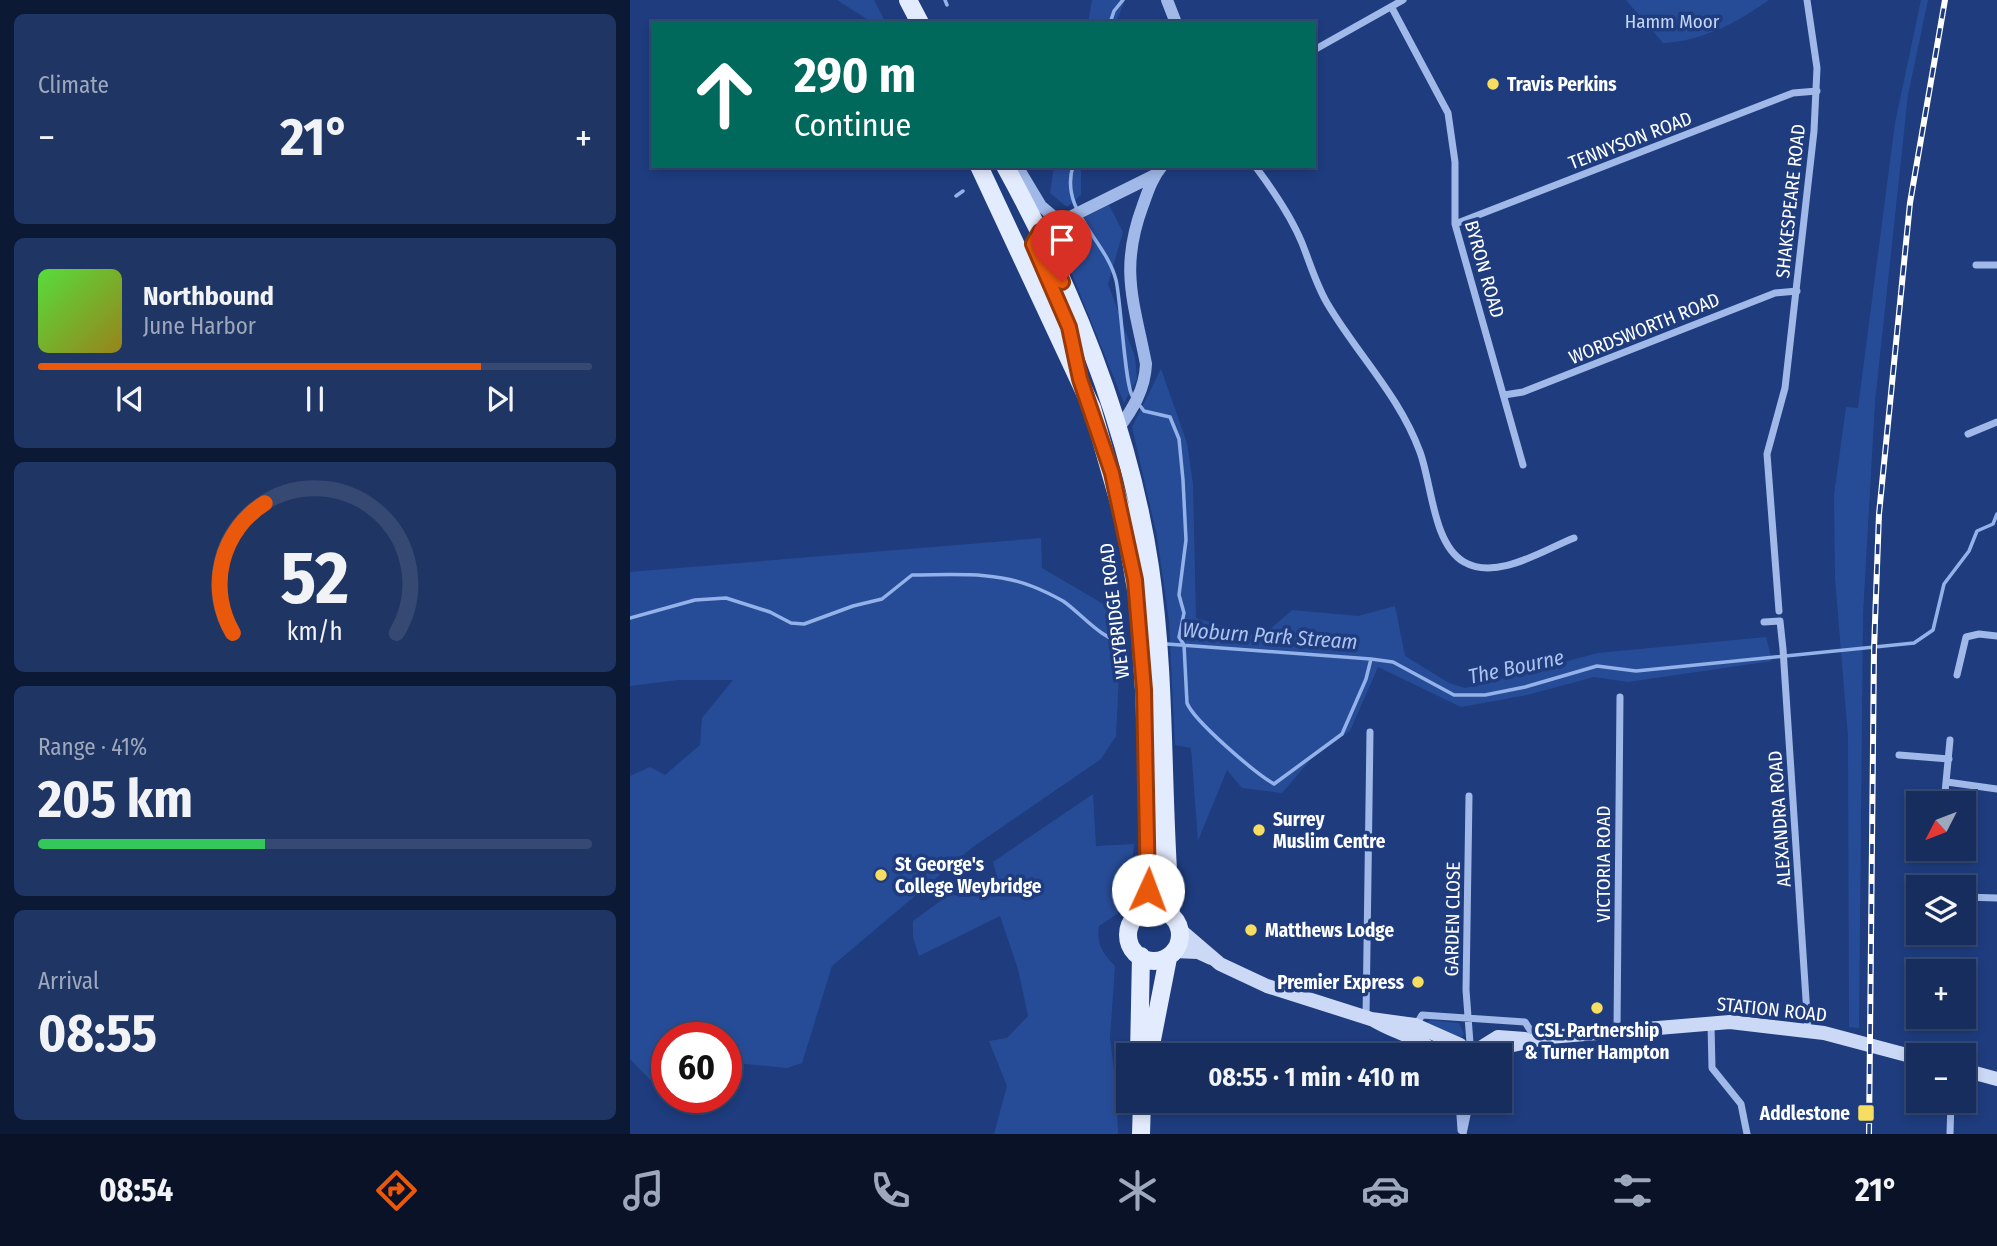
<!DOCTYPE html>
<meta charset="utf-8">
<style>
:root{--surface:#162d5e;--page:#1f3564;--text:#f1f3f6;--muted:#9ea8bc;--line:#354973;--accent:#ea580c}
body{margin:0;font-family:"Fira Sans Condensed",sans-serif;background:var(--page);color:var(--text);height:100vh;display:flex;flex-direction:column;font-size:26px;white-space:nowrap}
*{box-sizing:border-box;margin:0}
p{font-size:23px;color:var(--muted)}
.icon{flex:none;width:38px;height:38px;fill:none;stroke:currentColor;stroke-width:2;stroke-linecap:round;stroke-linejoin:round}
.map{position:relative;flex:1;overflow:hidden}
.panel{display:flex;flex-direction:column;gap:14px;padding:14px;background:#0c1934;width:630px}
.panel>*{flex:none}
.guide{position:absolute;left:21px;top:21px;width:665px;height:147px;border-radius:0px;box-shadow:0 4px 10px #0003,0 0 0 2px var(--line);background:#00695c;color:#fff;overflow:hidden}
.needle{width:46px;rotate:228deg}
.controls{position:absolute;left:1276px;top:791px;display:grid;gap:14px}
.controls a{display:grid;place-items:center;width:70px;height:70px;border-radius:0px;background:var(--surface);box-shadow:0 4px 10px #0003,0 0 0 2px var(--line);font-size:35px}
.speed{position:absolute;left:21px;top:1022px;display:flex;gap:14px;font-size:35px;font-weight:700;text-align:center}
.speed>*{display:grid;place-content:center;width:91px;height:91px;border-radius:50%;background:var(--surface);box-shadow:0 4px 10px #0003,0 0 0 2px var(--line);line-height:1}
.speed .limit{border:10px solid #d22;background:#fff;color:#111}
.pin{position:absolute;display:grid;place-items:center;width:60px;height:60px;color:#fff;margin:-72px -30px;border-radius:50% 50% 50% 0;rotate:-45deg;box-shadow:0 0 7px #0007}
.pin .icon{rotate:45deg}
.me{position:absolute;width:77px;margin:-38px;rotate:2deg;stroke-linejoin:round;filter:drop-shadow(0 0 5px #0008)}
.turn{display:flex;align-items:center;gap:24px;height:147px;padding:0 28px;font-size:32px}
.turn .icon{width:91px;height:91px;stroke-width:2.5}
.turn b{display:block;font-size:49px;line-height:60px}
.big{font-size:52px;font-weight:700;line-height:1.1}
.panel .tile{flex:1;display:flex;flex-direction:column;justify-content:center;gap:10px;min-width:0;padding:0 24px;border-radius:10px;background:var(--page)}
.panel .dial{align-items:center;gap:0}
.dial svg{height:182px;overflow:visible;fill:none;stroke:var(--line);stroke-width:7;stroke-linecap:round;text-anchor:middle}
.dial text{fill:var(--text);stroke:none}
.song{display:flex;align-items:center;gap:21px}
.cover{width:84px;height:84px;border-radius:10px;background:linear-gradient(135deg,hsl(110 70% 55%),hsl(50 70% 35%))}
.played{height:7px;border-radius:4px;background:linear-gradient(90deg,var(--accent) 80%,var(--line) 80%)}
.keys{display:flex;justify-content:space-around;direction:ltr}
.heat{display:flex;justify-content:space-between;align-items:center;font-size:38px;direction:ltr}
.charge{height:10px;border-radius:5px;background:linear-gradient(90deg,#34c759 41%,var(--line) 0)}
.trip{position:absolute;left:486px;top:1043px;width:396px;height:70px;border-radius:0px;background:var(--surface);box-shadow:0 4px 10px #0003,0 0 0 2px var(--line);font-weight:700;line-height:70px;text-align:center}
.tabs{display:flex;height:112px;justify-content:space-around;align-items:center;background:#091226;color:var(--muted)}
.tabs .icon{width:49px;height:49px}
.tabs .current{color:var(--accent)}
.tabs b{font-size:32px;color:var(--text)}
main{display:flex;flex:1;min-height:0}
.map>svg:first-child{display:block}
.green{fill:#274c97}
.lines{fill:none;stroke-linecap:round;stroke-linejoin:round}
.stream{stroke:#94b2ea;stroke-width:3.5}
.minor{stroke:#a1b9e8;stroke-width:7}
.tertiary{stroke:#a1b9e8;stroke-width:12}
.secondary{stroke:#ccd9f6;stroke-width:14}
.primary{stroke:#e3ebfe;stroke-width:18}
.rail-casing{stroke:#fff;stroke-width:6}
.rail{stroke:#1e3c7e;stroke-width:3.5;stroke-dasharray:10;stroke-linecap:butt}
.route-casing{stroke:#983908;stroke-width:18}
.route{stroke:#ea580c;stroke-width:12}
.poi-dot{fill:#f7dd60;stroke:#1e3c7e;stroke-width:2.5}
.labels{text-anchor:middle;stroke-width:7;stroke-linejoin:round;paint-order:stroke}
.park-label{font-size:19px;fill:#c5d5f6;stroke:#1e3c7e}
.poi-label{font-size:19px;font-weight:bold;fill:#fff;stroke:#1e3c7e;text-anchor:start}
.street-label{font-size:19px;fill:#fff;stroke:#1e3c7e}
.water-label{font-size:21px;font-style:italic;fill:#acc3f0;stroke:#1e3c7e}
</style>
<main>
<section class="panel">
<div class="tile"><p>Climate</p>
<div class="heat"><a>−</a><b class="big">21°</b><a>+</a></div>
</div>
<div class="tile">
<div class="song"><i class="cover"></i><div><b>Northbound</b><p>June Harbor</p></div></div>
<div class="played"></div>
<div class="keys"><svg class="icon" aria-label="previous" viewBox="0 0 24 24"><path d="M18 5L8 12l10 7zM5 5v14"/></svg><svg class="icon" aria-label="pause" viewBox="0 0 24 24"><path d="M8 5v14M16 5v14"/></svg><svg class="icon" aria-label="next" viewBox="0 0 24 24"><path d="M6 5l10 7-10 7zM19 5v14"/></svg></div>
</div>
<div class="tile dial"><svg viewBox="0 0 100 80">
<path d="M14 69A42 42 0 1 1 86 69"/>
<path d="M14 69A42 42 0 0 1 28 12" stroke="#ea580c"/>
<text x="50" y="56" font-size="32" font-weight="700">52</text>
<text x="50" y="72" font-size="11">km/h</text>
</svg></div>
<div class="tile"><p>Range · 41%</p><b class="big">205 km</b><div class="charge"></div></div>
<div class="tile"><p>Arrival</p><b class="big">08:55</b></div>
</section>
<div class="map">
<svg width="1367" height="1134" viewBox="0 0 1367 1134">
<rect width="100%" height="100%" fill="#1e3c7e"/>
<path class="green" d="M207 0H244L256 23H243Z
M462 0H495L486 23H458Z
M996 0H1139C1106 23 1073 41 1033 43Z
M1291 0H1298L1278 95 1245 402 1233 614 1229 1028 1219 1027 1218 737 1205 578 1204 495 1216 407 1228 408 1265 123Z
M424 166H451V195L437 207 420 193Z
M479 205 493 232 478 284 505 357 507 379 494 403 436 259 441 224Z
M531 369 557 443 563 484 566 618 631 637 662 610 728 616 765 606 775 656 819 683 835 688 968 653 1136 637 1142 661 998 682 964 677 897 695 831 707 748 667 720 731 682 758 652 793 612 788 597 770 568 841 561 748 545 745 539 621 527 536 502 427Z
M411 538 412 568 492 615 486 736 471 759 343 847 202 966 172 1063 157 1068 96 1062V1038H37V1074L25 1085 0 1059V776L20 767 35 775 70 745 72 718 103 680H48L0 686V572Z
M463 794 466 846 504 844 499 906 469 926C466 945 473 953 485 966L480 1038 486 1085 488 1134H364L377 1086 359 1041 377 1038 398 1016 388 969 370 916 289 956 283 937V921L320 894 333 897 371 892 363 862Z
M800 1020 829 1023 834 1034 831 1038 797 1023Z"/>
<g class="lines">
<path class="stream" d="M315 0 317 5
M480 23 484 11 493 0
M443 166C429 211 476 240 486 280 491 301 495 389 503 397
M326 196 333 191
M508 403 514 411 540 417 549 439 553 480 556 540 549 595 554 613 549 637 554 645 557 703C564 721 625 773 644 784L712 734 736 679 741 659 763 662 824 695H855L895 687 967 666 1006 671 1284 643 1303 630 1314 584 1339 551 1347 531 1363 524 1367 514
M0 618 65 600 96 598 140 612 161 623 174 624 223 606 252 599 282 575C323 575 366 571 404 587 414 591 424 596 433 601 451 613 472 641 495 642
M537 644 741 659"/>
<path class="minor" d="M762 8 818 113 825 162V224L893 465
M684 50 773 0
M625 166C643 190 661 216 672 243 680 263 686 284 697 303 727 354 769 395 790 452 802 485 803 544 834 562 867 581 913 550 944 538
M825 224 1163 93 1187 91
M1346 265H1367
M874 395 893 392 1145 293 1167 291
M1338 434 1367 422
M1149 611 1137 454 1155 388 1184 131 1187 68 1177 0
M1134 622 1150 621 1153 649 1178 1030
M1327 675 1336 637 1349 634 1367 636
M1269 755 1319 759
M1317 782 1367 789
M839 796 836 990 840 1043
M1314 803 1320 740
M1334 897 1367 898
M736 1017 740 732
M1081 1024 1082 1068 1111 1104 1117 1134
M785 1027 792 1015 895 1022 906 1039
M987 1031 990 697
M829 1101 831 1130
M833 1134 840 1101
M1320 1134 1321 1101"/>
<path class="tertiary" d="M537 0 546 23
M387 166 411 206 430 222
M410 232 525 175
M488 429C503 409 515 389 516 364 504 302 489 269 513 205 518 191 522 178 532 166"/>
<path class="secondary" d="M548 928 590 964 637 986 741 1019 785 1025 830 1045
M544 951 568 952 581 958
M742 1019C764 1033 790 1037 808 1055
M852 1047 868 1037 895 1039
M865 1055 879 1046 919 1037 1100 1022 1194 1033 1288 1058
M1334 1070 1367 1079"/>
<path class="primary" d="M278 0 290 23
M349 166 462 408 494 520 508 601 514 690 520 850 518 890 511 912
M375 166C443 290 499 427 520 567 537 682 531 799 541 915
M404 248 441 335
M498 935a26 26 0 1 1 52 0a26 26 0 1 1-52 0Z
M509 1055 511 956
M519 1055 538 958
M511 1134 512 1101"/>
<g class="rail-casing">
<path id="rail" d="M1239 1134 1244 649 1249 514 1280 203 1315 0"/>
</g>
<use href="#rail" class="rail"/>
</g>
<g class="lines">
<g class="route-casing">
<path id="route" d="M432 282 410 232 403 244 439 327 450 379 482 473 505 580 514 690 518 890"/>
</g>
<use href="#route" class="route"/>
</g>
<g class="poi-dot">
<circle cx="863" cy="84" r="7"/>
<circle cx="629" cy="830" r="7"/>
<circle cx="251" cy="875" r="7"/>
<circle cx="621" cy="930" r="7"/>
<circle cx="788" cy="982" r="7"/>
<circle cx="967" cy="1008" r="7"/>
<rect x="1227" y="1104" width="18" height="18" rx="3.5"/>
</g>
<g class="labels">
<g class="park-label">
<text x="1042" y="28">Hamm Moor</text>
</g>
<g class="poi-label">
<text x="877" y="91">Travis Perkins</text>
<text x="643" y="826">Surrey<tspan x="643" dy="22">Muslim Centre</tspan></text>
<text x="265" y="871">St George's<tspan x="265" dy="22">College Weybridge</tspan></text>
<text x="635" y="937">Matthews Lodge</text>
<text x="774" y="989" text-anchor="end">Premier Express</text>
<text x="967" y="1037" text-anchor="middle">CSL Partnership<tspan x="967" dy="22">&amp; Turner Hampton</tspan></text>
<text x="1220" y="1120" text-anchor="end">Addlestone</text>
</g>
<g class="street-label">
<text transform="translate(1000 140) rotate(-21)" y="7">TENNYSON ROAD</text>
<text transform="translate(1160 201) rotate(-84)" y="7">SHAKESPEARE ROAD</text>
<text transform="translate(855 269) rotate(74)" y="7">BYRON ROAD</text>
<text transform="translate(1014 328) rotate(-22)" y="7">WORDSWORTH ROAD</text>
<text transform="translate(484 611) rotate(-97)" y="7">WEYBRIDGE ROAD</text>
<text transform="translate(1149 819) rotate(-94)" y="7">ALEXANDRA ROAD</text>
<text transform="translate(973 864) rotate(-90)" y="7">VICTORIA ROAD</text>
<text transform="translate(822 919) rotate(-89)" y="7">GARDEN CLOSE</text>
<text transform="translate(1142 1009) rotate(6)" y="7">STATION ROAD</text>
</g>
<g class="water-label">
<text transform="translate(640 636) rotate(4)" y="7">Woburn Park Stream</text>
<text transform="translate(886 667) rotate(-12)" y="7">The Bourne</text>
</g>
</g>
</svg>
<div class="controls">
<a><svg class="needle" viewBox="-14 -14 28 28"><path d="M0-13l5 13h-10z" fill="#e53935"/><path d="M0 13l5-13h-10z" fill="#9ea8bc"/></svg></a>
<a><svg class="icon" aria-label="layers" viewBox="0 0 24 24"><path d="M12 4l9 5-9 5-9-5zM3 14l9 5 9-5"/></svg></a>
<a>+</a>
<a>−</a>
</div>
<div class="speed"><div class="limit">60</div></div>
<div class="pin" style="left:432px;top:282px;background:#d93025"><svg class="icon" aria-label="arrive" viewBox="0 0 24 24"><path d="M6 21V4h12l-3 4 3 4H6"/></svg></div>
<svg class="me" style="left:518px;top:890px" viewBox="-20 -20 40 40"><circle r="19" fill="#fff"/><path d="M0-13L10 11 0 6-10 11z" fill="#ea580c"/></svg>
<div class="trip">08:55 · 1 min · 410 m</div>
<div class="guide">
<div class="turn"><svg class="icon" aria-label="ahead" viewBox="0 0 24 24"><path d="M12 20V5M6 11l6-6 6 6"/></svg><div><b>290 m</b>Continue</div></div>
</div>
</div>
</main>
<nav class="tabs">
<b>08:54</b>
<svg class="icon current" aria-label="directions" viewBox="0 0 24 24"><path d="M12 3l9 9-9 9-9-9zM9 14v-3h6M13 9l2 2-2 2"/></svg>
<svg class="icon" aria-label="music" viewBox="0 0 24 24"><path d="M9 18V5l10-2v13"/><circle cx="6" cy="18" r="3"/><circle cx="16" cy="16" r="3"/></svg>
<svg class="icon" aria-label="phone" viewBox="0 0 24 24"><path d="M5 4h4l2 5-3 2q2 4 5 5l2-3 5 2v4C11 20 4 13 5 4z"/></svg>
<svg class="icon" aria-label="climate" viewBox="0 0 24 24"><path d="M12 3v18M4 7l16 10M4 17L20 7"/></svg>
<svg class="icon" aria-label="car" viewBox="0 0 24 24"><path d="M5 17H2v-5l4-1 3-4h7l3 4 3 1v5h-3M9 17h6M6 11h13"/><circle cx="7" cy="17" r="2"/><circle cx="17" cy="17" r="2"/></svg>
<svg class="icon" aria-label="filters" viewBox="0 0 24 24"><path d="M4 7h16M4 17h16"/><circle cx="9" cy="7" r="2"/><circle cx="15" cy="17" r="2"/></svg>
<b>21°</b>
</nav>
